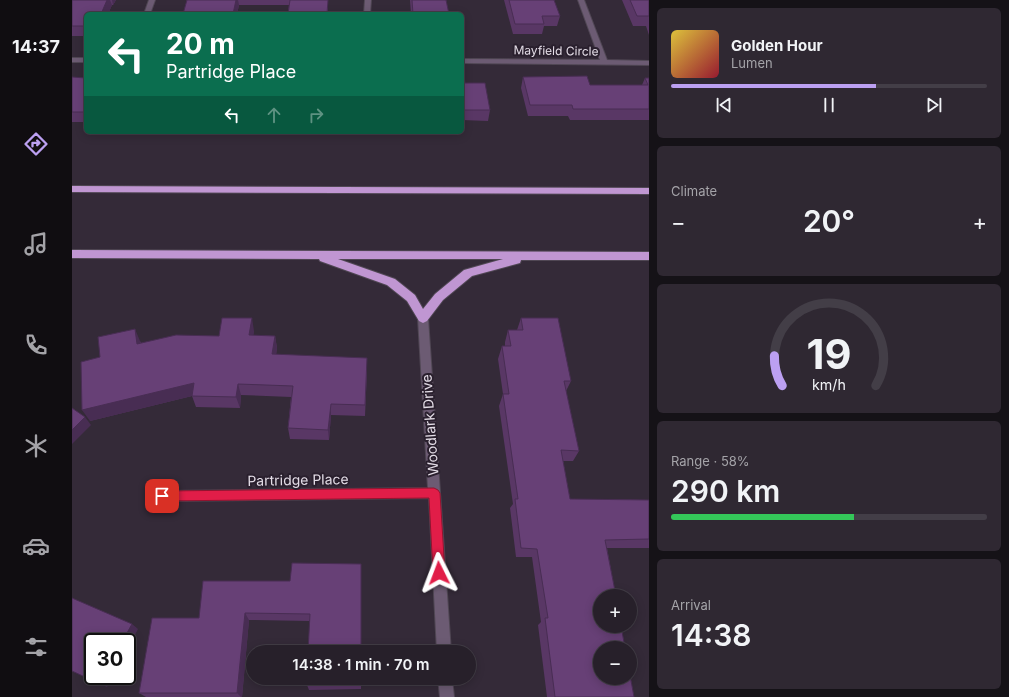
<!DOCTYPE html>
<meta charset="utf-8">
<style>
:root{--surface:#27202a;--page:#2f2832;--text:#f1f3f6;--muted:#a4a3a8;--line:#433e47;--accent:#bca0f2}
body{margin:0;font-family:Inter,sans-serif;background:var(--page);color:var(--text);height:100vh;display:flex;flex-direction:column;font-size:15px;white-space:nowrap}
*{box-sizing:border-box;margin:0}
p{font-size:13px;color:var(--muted)}
.icon{flex:none;width:22px;height:22px;fill:none;stroke:currentColor;stroke-width:2;stroke-linecap:round;stroke-linejoin:round}
.map{position:relative;flex:1;overflow:hidden}
.details{display:flex;flex-direction:column;gap:8px;padding:8px;background:#151217;width:360px}
.details>*{flex:none}
.top-card{position:absolute;left:12px;top:12px;width:380px;height:122px;border-radius:6px;box-shadow:0 2px 10px #0003,0 0 0 1px var(--line);background:#0b6e4f;color:#fff;overflow:hidden}
.fabs{position:absolute;left:521px;top:589px;display:grid;gap:8px}
.fabs a{display:grid;place-items:center;width:44px;height:44px;border-radius:50%;background:var(--surface);box-shadow:0 2px 10px #0003,0 0 0 1px var(--line);font-size:20px}
.speed{position:absolute;left:12px;top:633px;display:flex;gap:8px;font-size:20px;font-weight:700;text-align:center}
.speed>*{display:grid;place-content:center;width:52px;height:52px;border-radius:50%;background:var(--surface);box-shadow:0 2px 10px #0003,0 0 0 1px var(--line);line-height:1}
.speed .limit{border:2px solid #111;border-radius:6px;background:#fff;color:#111}
.pin{position:absolute;display:grid;place-items:center;width:34px;height:34px;color:#fff;margin:-17px;border-radius:8px;box-shadow:0 2px 6px #0006}
.me{position:absolute;width:44px;margin:-22px;rotate:357deg;stroke-linejoin:round;filter:drop-shadow(0 0 3px #0008)}
.turn{display:flex;align-items:center;gap:14px;height:84px;padding:0 16px;font-size:18px}
.turn .icon{width:52px;height:52px;stroke-width:2.5}
.turn b{display:block;font-size:28px;line-height:34px}
.lanes{display:flex;align-items:center;height:38px;padding:0 16px;background:#0003;justify-content:center;gap:20px;direction:ltr}
.lanes .off{opacity:.35}
.big{font-size:30px;font-weight:600;line-height:1.1}
.details .card{flex:1;display:flex;flex-direction:column;justify-content:center;gap:6px;min-width:0;padding:0 14px;border-radius:6px;background:var(--page)}
.details .dial{align-items:center;gap:0}
.dial svg{height:104px;overflow:visible;fill:none;stroke:var(--line);stroke-width:7;stroke-linecap:round;text-anchor:middle}
.dial text{fill:var(--text);stroke:none}
.song{display:flex;align-items:center;gap:12px}
.cover{width:48px;height:48px;border-radius:6px;background:linear-gradient(135deg,hsl(50 70% 55%),hsl(350 70% 35%))}
.played{height:4px;border-radius:2px;background:linear-gradient(90deg,var(--accent) 65%,var(--line) 65%)}
.keys{display:flex;justify-content:space-around;direction:ltr}
.heat{display:flex;justify-content:space-between;align-items:center;font-size:22px;direction:ltr}
.charge{height:6px;border-radius:3px;background:linear-gradient(90deg,#34c759 58%,var(--line) 0)}
.trip{position:absolute;left:174px;top:645px;width:230px;height:40px;border-radius:20px;background:var(--surface);box-shadow:0 2px 10px #0003,0 0 0 1px var(--line);font-weight:600;line-height:40px;text-align:center}
main{display:flex;flex:1;min-height:0}
.tab-bar{display:flex;flex-direction:column;width:72px;justify-content:space-around;align-items:center;background:#100d11;color:var(--muted)}
.tab-bar .icon{width:28px;height:28px}
.tab-bar .active{color:var(--accent)}
.tab-bar b{font-size:18px;color:var(--text)}
.map>svg:first-child{display:block}
.lines{fill:none;stroke-linecap:round;stroke-linejoin:round}
.street-casing{stroke:#504754;stroke-width:2}
.highway-casing{stroke:#504754;stroke-width:2}
.street{fill:#6c5b73;fill-rule:evenodd}
.highway{fill:#c096d2;fill-rule:evenodd}
.wall{fill:#593765}
.shaded-wall{fill:#482d53}
.building{fill:#674076;stroke:#482d53}
.route{fill:#e11d48;stroke:#92132f}
.labels{text-anchor:middle;stroke-width:4;stroke-linejoin:round;paint-order:stroke}
.far-street-label{font-size:12px;fill:#e4dde7;stroke:#2a202e}
.street-label{font-size:14px;fill:#e4dde7;stroke:#2a202e}
</style>
<main>
<nav class="tab-bar">
<b>14:37</b>
<svg class="icon active" aria-label="directions" viewBox="0 0 24 24"><path d="M12 3l9 9-9 9-9-9zM9 14v-3h6M13 9l2 2-2 2"/></svg>
<svg class="icon" aria-label="music" viewBox="0 0 24 24"><path d="M9 18V5l10-2v13"/><circle cx="6" cy="18" r="3"/><circle cx="16" cy="16" r="3"/></svg>
<svg class="icon" aria-label="phone" viewBox="0 0 24 24"><path d="M5 4h4l2 5-3 2q2 4 5 5l2-3 5 2v4C11 20 4 13 5 4z"/></svg>
<svg class="icon" aria-label="climate" viewBox="0 0 24 24"><path d="M12 3v18M4 7l16 10M4 17L20 7"/></svg>
<svg class="icon" aria-label="car" viewBox="0 0 24 24"><path d="M5 17H2v-5l4-1 3-4h7l3 4 3 1v5h-3M9 17h6M6 11h13"/><circle cx="7" cy="17" r="2"/><circle cx="17" cy="17" r="2"/></svg>
<svg class="icon" aria-label="filters" viewBox="0 0 24 24"><path d="M4 7h16M4 17h16"/><circle cx="9" cy="7" r="2"/><circle cx="15" cy="17" r="2"/></svg>
</nav>
<div class="map">
<svg width="577" height="697" viewBox="0 0 577 697">
<rect width="100%" height="100%" fill="#342a38"/>
<g class="lines">
<g class="street-casing">
<path id="street" d="M77 0H83L78 14H72Z
M293 0H299L298 14H292Z
M506 0H512L535 60 577 61V65L390 63V59L528 60Z
M0 58H14V62H0Z
M351 314 354 315 356 318 379 652H365L357 498 90 501 86 500 84 496 86 492 90 491 356 488 346 318 348 315Z
M366 678H380L382 697H368Z"/>
</g>
<g class="highway-casing">
<path id="highway" d="M0 186 577 188V194L0 192Z
M0 250 577 252V260H449L448 263 400 276 371 300 355 321 351 323 347 321 335 301 315 285 248 261 247 259 0 258ZM266 259H431L392 270 363 294 351 309 343 295 323 279Z"/>
</g>
<use href="#street" class="street"/>
<use href="#highway" class="highway"/>
</g>
<path class="wall" d="M0 0H44L41 5H40L36 14H14V36H0Z
M115 0H256V14H216L217 5H167L165 14H111Z
M338 0H374L377 14H339Z
M432 0H482L488 16 485 26H472L470 34H441Z
M550 0H577V35L574 26H561Z
M390 76 393 83 418 110 416 121 390 120Z
M0 77 14 78V122H0Z
M451 77 518 85H570L573 78H577V120H498L496 116H456L449 88Z
M449 318 499 381 494 391 507 451 501 461H491L498 499 577 500V548H535L562 697H475L466 625 469 622 460 557H444L438 508 441 504 427 406 431 394 426 359 430 346H433V342L436 330H445Z
M182 331 181 335 203 336 205 348 204 354 295 370 293 416 259 415 257 440 218 439 216 428 219 397 169 395 168 408 124 407 120 396 18 421 28 357 68 341 69 343 147 336Z
M289 564 237 621 177 620 170 697H74L67 693 127 618 218 581Z
M289 678V689L237 690 235 685Z"/>
<path class="shaded-wall" d="M35 0H38L40 5 36 14H29Z
M40 0H44L41 5Z
M164 0H166L167 5 165 14H161Z
M180 318 182 331 180 347 177 335Z
M63 329 68 341 70 355 65 344Z
M203 336 205 348 203 366 200 354Z
M122 383 120 396 18 421 10 410Z
M166 384 169 395 168 408 164 397Z
M259 404V415L257 440 256 430Z
M13 417 19 425 0 444V430Z
M173 613 177 620 170 697H169L165 693Z
M60 624 66 629 55 650V642H50Z
M32 676H41L35 687 28 684Z"/>
<path class="building" d="M0 0H35L29 14H14V26H0Z
M115 0H164L161 14H111Z
M218 0H256L255 14H216Z
M340 0H374L377 14H341Z
M437 0H482L488 16H470L472 24H443Z
M558 0H577V16H565Z
M390 76H392L393 83H413L418 110H390Z
M515 76 518 85H576L573 78H577V109H501L500 105H458L451 77Z
M0 77 14 78V112H0Z
M150 318H180L177 335 203 336 200 354 295 358 293 405 259 404 256 430 216 428 221 386 166 384 164 397 120 396 122 383 10 410 9 362 28 357 26 337 63 329 65 344 104 335 147 336Z
M449 318H486L499 381H492L507 451 489 450 498 499 577 500V539L533 540 544 596H528V626H549L553 648H528V678H558V675L562 697H483L473 618H476L465 549 449 548 443 499H446L431 394H437L430 346H439L436 330H451Z
M0 408 13 417 0 430Z
M220 563 289 564V652H236L238 614 173 613 165 693H67L80 618H127L131 581H218Z
M0 598 60 624 50 642H21V676H32L28 684 0 671Z
M235 678H289V684L235 685Z"/>
<path class="route" d="M362 488 366 490 368 493 373 573 371 577 367 578 363 577 361 573 357 498 90 501 87 500 85 496 87 493 90 491Z"/>
<g class="labels">
<g class="far-street-label">
<text transform="translate(484 51) rotate(1)" y="4">Mayfield Circle</text>
</g>
<g class="street-label">
<text transform="translate(358 425) rotate(-94)" y="5">Woodlark Drive</text>
<text transform="translate(226 480) rotate(-1)" y="5">Partridge Place</text>
</g>
</g>
</svg>
<div class="fabs">
<a>+</a>
<a>−</a>
</div>
<div class="speed"><div class="limit">30</div></div>
<div class="pin" style="left:90px;top:496px;background:#d93025"><svg class="icon" aria-label="arrive" viewBox="0 0 24 24"><path d="M6 21V4h12l-3 4 3 4H6"/></svg></div>
<svg class="me" style="left:367px;top:573px" viewBox="-20 -20 40 40"><path d="M0-17L14 15 0 8-14 15z" fill="#e11d48" stroke="#fff" stroke-width="4"/></svg>
<div class="trip">14:38 · 1 min · 70 m</div>
<div class="top-card">
<div class="turn"><svg class="icon" aria-label="left" viewBox="0 0 24 24"><path d="M17 20v-9H6M10 6l-5 5 5 5"/></svg><div><b>20 m</b>Partridge Place</div></div>
<div class="lanes"><svg class="icon" aria-label="left" viewBox="0 0 24 24"><path d="M17 20v-9H6M10 6l-5 5 5 5"/></svg><svg class="icon off" aria-label="ahead" viewBox="0 0 24 24"><path d="M12 20V5M6 11l6-6 6 6"/></svg><svg class="icon off" aria-label="right" viewBox="0 0 24 24"><path d="M7 20v-9h11M14 6l5 5-5 5"/></svg></div>
</div>
</div>
<section class="details">
<div class="card">
<div class="song"><i class="cover"></i><div><b>Golden Hour</b><p>Lumen</p></div></div>
<div class="played"></div>
<div class="keys"><svg class="icon" aria-label="previous" viewBox="0 0 24 24"><path d="M18 5L8 12l10 7zM5 5v14"/></svg><svg class="icon" aria-label="pause" viewBox="0 0 24 24"><path d="M8 5v14M16 5v14"/></svg><svg class="icon" aria-label="next" viewBox="0 0 24 24"><path d="M6 5l10 7-10 7zM19 5v14"/></svg></div>
</div>
<div class="card"><p>Climate</p>
<div class="heat"><a>−</a><b class="big">20°</b><a>+</a></div>
</div>
<div class="card dial"><svg viewBox="0 0 100 80">
<path d="M14 69A42 42 0 1 1 86 69"/>
<path d="M14 69A42 42 0 0 1 8 46" stroke="#bca0f2"/>
<text x="50" y="56" font-size="32" font-weight="700">19</text>
<text x="50" y="72" font-size="11">km/h</text>
</svg></div>
<div class="card"><p>Range · 58%</p><b class="big">290 km</b><div class="charge"></div></div>
<div class="card"><p>Arrival</p><b class="big">14:38</b></div>
</section>
</main>
